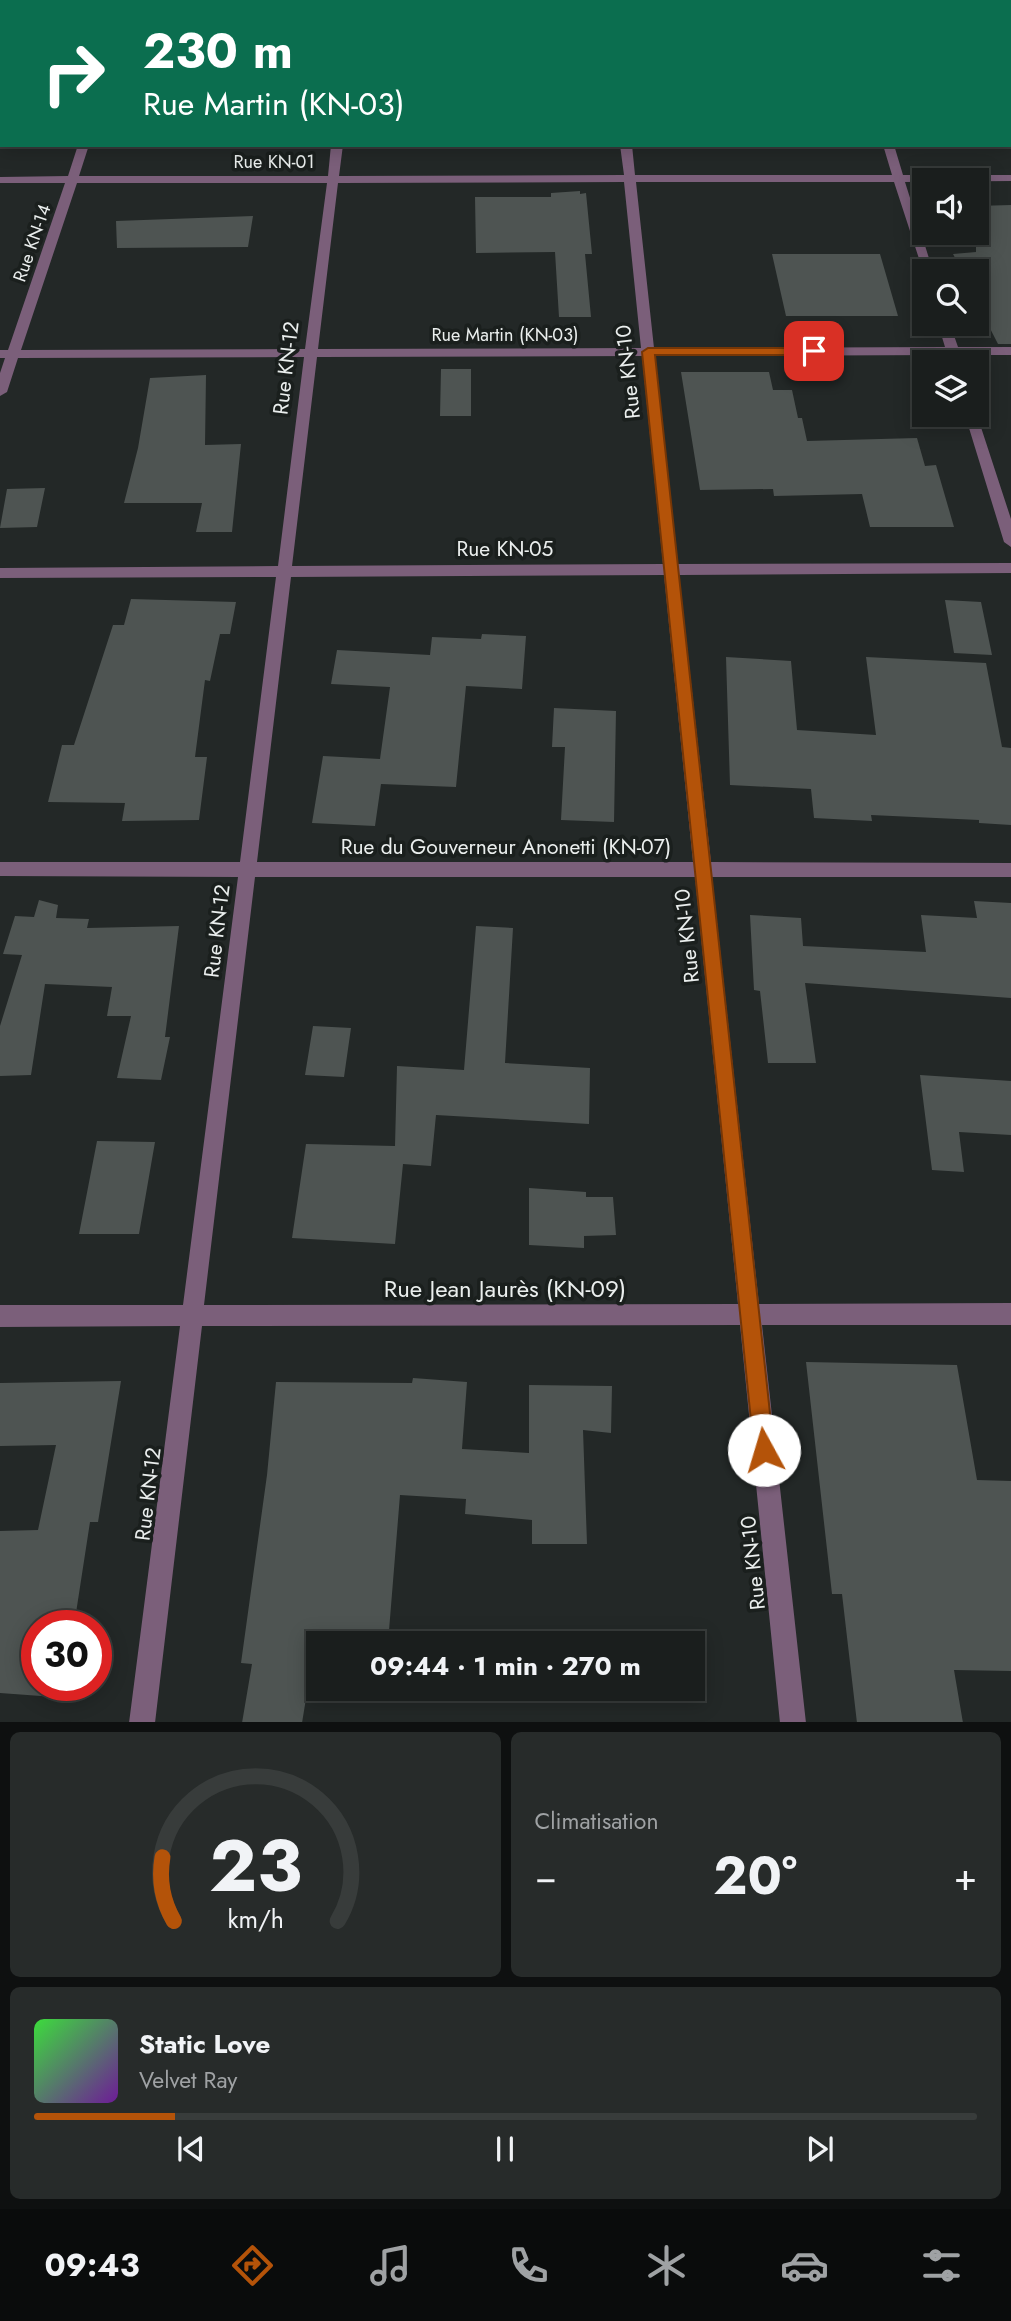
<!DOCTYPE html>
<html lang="fr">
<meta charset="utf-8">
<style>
:root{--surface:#1a1e1d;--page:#272b2a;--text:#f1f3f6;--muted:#9fa2a4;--line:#383c3b;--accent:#b45309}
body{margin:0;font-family:Jost,sans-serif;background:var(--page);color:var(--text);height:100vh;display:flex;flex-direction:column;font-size:26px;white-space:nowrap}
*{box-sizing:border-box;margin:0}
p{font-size:23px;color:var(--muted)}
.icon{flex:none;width:38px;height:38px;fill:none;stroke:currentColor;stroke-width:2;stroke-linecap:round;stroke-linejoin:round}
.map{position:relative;height:1722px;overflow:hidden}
.side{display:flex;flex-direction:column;gap:10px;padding:10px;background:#0e1010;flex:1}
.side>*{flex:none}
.top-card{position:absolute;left:0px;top:0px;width:1012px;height:147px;box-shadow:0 4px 18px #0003,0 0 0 2px var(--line);background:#0b6e4f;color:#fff;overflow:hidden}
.controls{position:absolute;left:912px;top:168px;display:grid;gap:14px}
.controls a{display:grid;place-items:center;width:77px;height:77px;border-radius:0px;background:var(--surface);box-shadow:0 4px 18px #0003,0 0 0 2px var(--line);font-size:35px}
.speed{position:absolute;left:21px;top:1610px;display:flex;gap:14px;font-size:35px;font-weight:700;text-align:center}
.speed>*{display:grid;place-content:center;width:91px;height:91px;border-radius:50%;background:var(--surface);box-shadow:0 4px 18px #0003,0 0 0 2px var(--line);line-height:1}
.speed .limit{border:10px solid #d22;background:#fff;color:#111}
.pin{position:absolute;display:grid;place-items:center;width:60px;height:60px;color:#fff;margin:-30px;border-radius:14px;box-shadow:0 4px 10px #0006}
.me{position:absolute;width:77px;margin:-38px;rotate:354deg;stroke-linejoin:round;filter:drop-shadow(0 0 5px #0008)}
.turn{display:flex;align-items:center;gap:24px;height:147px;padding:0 28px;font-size:32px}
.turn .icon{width:91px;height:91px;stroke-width:2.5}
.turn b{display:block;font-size:49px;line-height:60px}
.big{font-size:52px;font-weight:700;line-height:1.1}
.side .card{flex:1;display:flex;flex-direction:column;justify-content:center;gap:10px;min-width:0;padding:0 24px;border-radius:10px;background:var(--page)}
.side .dial{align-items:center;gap:0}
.dial svg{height:182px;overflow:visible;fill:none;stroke:var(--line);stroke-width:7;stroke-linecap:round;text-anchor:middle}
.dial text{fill:var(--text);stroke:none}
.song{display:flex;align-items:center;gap:21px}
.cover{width:84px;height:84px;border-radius:10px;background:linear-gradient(135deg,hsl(120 70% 55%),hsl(280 70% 35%))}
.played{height:7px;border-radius:4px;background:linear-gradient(90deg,var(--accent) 15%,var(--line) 15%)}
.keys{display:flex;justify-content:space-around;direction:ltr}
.heat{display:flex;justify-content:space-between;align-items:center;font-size:38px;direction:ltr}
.side .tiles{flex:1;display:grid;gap:10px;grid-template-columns:1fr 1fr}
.card:last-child{grid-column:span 2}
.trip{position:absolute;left:306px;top:1631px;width:399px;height:70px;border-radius:0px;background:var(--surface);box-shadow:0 4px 18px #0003,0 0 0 2px var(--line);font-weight:700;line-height:70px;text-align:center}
.tabs{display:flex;height:112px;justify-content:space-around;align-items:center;background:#0a0c0c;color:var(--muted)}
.tabs .icon{width:49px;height:49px}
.tabs .active{color:var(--accent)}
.tabs b{font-size:32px;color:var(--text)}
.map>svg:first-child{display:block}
.building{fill:#4e5452}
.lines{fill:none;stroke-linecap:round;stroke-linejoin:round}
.street{fill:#7b5f7a;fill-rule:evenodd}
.secondary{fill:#aa7da9;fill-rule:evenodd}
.primary{fill:#cf95ce;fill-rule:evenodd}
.route{fill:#b45309;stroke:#753606;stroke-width:2}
.labels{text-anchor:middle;stroke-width:7;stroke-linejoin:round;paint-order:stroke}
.far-street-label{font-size:18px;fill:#eaeeed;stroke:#1a1f1d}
.street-label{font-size:21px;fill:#eaeeed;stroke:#1a1f1d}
.near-street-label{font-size:24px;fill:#eaeeed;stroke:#1a1f1d}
</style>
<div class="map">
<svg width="1011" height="1723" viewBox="0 0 1011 1723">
<rect width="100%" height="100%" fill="#232827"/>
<path class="building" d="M580 191V194L586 193 592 254H585L591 317H559L555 252 476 253 475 197H551V193Z
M1011 205V344H998L976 301V271H962L953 254 976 252V206Z
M253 216 248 247 117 248 116 221Z
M772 254H880L898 316H786Z
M441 369H471V416H440Z
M681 372H769L773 390H792L798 418H802L807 441 917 438 925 466 936 465 954 527H870L862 494 774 496 773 489 700 490Z
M206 375 205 445 241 444 232 532H196L202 503H124L138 448 150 378Z
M45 488 37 527 0 528 7 489Z
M131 599 236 602 230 634H220L210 681 205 680 195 757H207L199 820 122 821 125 803 48 802 62 745H74L113 625H124Z
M945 600 981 602 992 655 954 653Z
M482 634 526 636 522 689 466 686 456 787 381 784 375 826 312 823 323 756 380 759 390 687 331 684 337 650 430 655 432 637 481 639Z
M726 657 791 661 797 730 876 735 866 657 986 663 1002 747 1011 748V825L979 823V820L871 815 872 821 814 818 811 789 730 785Z
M554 708 616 711 614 822 561 820 565 747H552Z
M39 900 58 905 56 918 89 919 87 928 179 926 165 1037H170L161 1080 117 1078 131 1016H107L112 987 45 984 31 1075 0 1076V1026L22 955 3 954 15 916 34 917Z
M974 901 1011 903V998L805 983 816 1063H768L760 991 754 990 750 915 801 918 803 946 926 952 921 915 977 918Z
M476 926 513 928 505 1063 590 1068 589 1124 436 1115 431 1166 403 1164 395 1244 292 1238 306 1144 395 1146 397 1066 464 1070Z
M313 1026 351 1028 344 1077 305 1075Z
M920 1075 1011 1081V1135L959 1132 964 1172 932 1170Z
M97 1141 155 1142 139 1234H79Z
M529 1188 586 1192V1197H613L616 1235 584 1236V1248L529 1245Z
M806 1362 957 1365 977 1480 1011 1481V1671L954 1670 963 1723H857L842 1594H832Z
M413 1378 467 1382 462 1449 529 1453V1385L612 1386 611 1433 583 1430 587 1544H532V1520L465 1514 466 1499 400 1495 388 1643H318V1668H311L302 1723H242L252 1664 241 1663 267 1475 276 1382 412 1383Z
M121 1381 98 1522H90L76 1613 86 1614 83 1626H37V1685H71L68 1698 0 1693V1531L38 1530 56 1445 0 1446V1383Z"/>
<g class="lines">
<path class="street" d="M976 0H987L988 2H977Z
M1010 19H1011V26H1010Z
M78 145H89L79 176H328L331 145H343L339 176 624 175 620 145H632L635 175H892L883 145H894L903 175H1011V181L905 182 933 271H924V274L894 182H636L654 348 945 347 938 324H950L958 347H1011V355H960L961 359 958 362H950L947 355 655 356 678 564 1011 563V573L679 575 711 862 1011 863V877H712L759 1304 1011 1303V1325H762L806 1723H780L740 1325 202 1326 155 1723H129L180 1326 0 1327V1305H183L238 877 0 876V862H240L276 577 0 578V568L278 566 304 357 18 358 7 392 0 396V373L5 358H0V350H8L65 183H0V177L68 176ZM624 182 641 348 318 349 338 183ZM77 183H327L305 349 21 350ZM642 356 663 564 292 566 317 357ZM664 575 693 862H257L291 577ZM255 877H695L738 1304 204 1305Z
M976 412 1011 519V547L1004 542 965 415H976Z"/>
<path class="secondary" d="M1010 116H1011V122H1010Z
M0 117H2V123H0Z"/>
<path class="primary" d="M62 0H82L61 2Z
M0 10H2V16H0Z"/>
</g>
<path class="route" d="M648 348H814L820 351 814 355H655L774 1450 771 1458 764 1461 757 1458 754 1450 642 352Z"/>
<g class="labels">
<g class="far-street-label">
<text x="274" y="168">Rue KN-01</text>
<text transform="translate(32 243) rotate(-71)" y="6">Rue KN-14</text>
<text x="505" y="341">Rue Martin (KN-03)</text>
</g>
<g class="street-label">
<text transform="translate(286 368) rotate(-83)" y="7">Rue KN-12</text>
<text transform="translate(628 372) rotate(-96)" y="7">Rue KN-10</text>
<text x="505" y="556">Rue KN-05</text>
<text x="506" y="854">Rue du Gouverneur Anonetti (KN-07)</text>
<text transform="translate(217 931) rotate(-83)" y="7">Rue KN-12</text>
<text transform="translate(687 936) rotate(-96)" y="7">Rue KN-10</text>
<text transform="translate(148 1494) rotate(-83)" y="7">Rue KN-12</text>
<text transform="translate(753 1563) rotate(-96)" y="7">Rue KN-10</text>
</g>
<g class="near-street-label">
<text x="505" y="1297">Rue Jean Jaurès (KN-09)</text>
</g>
</g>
</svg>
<div class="controls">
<a><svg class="icon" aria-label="sound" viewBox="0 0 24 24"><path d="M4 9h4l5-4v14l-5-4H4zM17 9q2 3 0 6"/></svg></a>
<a><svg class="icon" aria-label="search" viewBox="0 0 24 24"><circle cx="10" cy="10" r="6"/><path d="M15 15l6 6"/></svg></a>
<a><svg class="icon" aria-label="layers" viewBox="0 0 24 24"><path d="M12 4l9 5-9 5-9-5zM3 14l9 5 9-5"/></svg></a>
</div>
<div class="speed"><div class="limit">30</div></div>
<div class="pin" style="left:814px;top:351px;background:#d93025"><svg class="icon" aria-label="arrive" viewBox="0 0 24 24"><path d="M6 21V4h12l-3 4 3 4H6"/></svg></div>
<svg class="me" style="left:764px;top:1450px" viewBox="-20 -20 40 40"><circle r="19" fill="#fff"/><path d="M0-13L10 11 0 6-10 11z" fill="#b45309"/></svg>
<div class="trip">09:44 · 1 min · 270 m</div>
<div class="top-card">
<div class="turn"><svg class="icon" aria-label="right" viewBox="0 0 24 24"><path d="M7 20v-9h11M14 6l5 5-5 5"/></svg><div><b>230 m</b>Rue Martin (KN-03)</div></div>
</div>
</div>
<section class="side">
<div class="tiles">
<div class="card dial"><svg viewBox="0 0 100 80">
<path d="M14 69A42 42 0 1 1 86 69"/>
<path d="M14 69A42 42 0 0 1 9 41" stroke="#b45309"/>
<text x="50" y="56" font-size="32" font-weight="700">23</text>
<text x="50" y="72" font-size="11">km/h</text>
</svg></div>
<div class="card"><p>Climatisation</p>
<div class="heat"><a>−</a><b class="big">20°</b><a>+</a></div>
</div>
<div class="card">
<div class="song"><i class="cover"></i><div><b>Static Love</b><p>Velvet Ray</p></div></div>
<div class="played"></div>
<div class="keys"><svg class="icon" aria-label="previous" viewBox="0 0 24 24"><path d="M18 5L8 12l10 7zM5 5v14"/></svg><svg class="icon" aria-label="pause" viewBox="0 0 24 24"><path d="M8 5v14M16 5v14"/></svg><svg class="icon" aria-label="next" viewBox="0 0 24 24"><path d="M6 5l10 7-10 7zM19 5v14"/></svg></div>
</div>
</div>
</section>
<nav class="tabs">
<b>09:43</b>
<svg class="icon active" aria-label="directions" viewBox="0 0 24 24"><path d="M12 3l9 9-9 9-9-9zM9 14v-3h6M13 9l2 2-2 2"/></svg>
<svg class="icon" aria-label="music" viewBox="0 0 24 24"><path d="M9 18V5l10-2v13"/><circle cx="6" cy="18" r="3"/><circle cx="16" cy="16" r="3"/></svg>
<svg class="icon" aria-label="phone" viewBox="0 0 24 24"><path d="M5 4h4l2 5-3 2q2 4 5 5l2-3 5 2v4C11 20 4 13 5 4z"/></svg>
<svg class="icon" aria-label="climate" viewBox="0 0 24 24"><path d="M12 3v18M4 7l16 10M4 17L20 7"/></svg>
<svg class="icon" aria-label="car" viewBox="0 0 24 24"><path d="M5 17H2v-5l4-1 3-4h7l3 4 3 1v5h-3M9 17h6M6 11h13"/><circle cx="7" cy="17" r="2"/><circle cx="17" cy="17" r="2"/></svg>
<svg class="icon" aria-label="filters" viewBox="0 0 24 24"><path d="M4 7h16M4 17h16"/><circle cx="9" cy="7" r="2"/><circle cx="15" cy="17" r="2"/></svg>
</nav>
